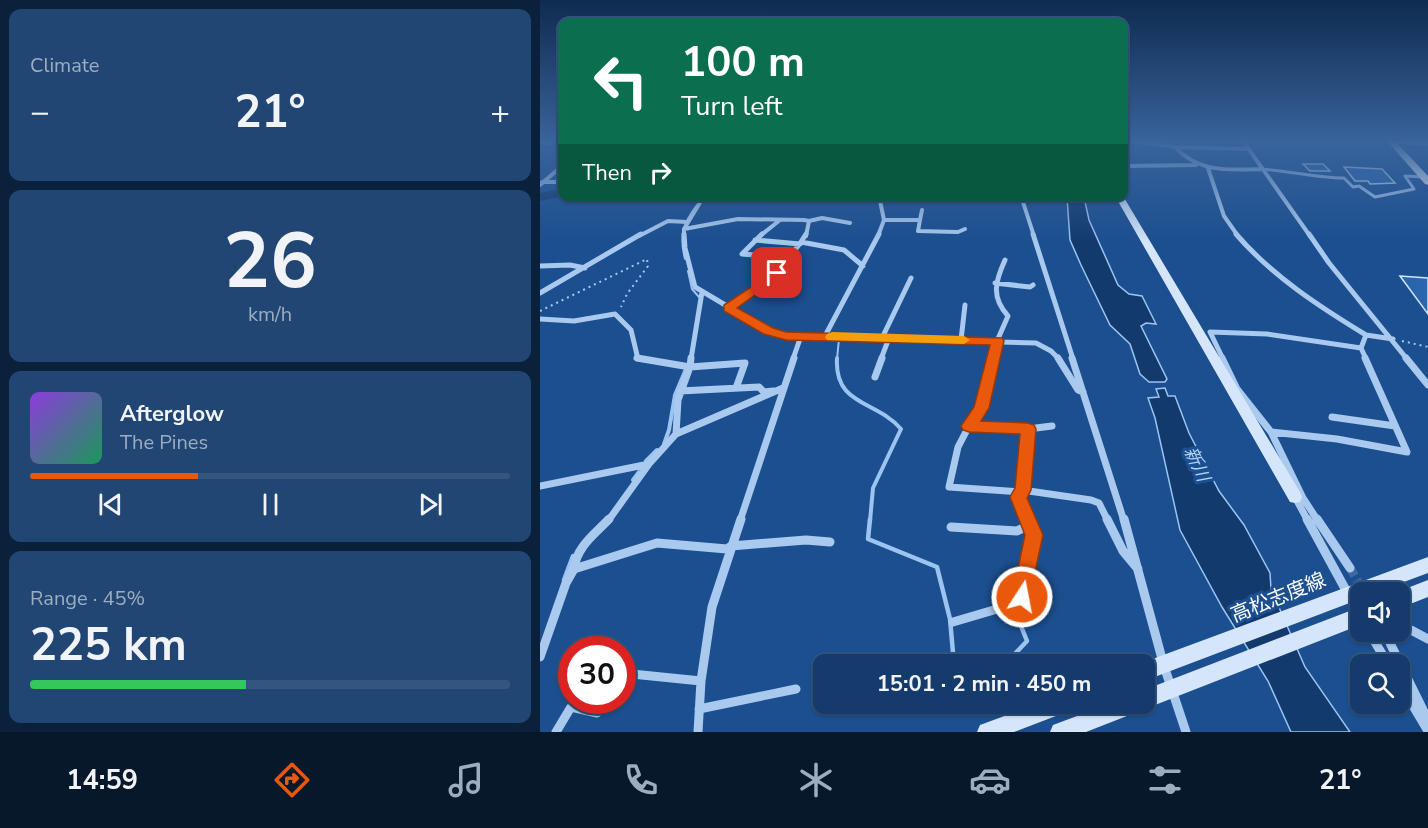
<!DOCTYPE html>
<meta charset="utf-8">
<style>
:root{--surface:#143b6b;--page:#214673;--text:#f1f3f6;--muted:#9dadc1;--line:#33557e;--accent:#ea580c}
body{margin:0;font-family:"Nunito Sans","Noto Sans JP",sans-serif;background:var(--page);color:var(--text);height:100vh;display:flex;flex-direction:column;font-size:22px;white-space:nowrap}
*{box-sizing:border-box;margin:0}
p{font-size:20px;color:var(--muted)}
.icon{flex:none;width:33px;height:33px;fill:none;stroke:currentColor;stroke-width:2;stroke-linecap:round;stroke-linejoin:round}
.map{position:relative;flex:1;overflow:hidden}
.details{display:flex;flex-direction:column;gap:9px;padding:9px;background:#0b203b;width:540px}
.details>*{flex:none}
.banner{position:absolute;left:18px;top:18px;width:570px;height:183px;border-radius:12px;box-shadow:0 2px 4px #0004,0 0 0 2px var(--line);background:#0b6e4f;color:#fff;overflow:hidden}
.buttons{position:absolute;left:810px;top:582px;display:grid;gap:12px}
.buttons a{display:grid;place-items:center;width:60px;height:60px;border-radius:12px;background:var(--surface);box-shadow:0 2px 4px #0004,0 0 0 2px var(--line);font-size:30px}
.speed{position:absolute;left:18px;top:636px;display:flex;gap:12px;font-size:30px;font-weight:700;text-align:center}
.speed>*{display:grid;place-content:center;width:78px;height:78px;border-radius:50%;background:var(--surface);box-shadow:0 2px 4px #0004,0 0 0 2px var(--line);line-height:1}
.speed .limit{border:9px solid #d22;background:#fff;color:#111}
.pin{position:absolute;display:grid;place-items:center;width:51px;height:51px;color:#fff;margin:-26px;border-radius:12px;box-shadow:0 3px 9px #0006}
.me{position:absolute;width:66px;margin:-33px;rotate:11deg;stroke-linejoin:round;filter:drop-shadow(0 0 4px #0008)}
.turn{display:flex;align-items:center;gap:21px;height:126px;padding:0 24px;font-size:27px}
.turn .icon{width:78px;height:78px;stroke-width:2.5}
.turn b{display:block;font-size:42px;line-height:51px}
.then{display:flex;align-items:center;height:57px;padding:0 24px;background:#0003;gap:12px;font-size:22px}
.big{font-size:45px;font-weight:700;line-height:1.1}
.details .card{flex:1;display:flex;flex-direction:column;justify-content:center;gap:9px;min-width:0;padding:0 21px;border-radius:12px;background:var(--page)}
.details .dial{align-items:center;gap:0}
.dial b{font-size:78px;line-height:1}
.song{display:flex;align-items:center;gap:18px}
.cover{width:72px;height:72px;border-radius:9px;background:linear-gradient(135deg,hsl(270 70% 55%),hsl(150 70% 35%))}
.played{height:6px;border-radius:3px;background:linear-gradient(90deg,var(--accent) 35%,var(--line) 35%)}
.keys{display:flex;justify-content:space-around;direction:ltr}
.heat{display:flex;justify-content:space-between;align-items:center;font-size:33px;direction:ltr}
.charge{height:9px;border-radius:4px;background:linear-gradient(90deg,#34c759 45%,var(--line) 0)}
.trip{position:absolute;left:273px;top:654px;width:342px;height:60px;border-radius:12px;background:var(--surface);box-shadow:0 2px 4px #0004,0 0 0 2px var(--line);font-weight:700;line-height:60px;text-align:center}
.tab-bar{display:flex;height:96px;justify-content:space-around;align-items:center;background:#08182b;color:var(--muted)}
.tab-bar .icon{width:42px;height:42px}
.tab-bar .current{color:var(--accent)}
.tab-bar b{font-size:27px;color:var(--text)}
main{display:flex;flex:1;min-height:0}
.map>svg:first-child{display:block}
.water{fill:#123a6d;stroke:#9cc4f0;stroke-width:1.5}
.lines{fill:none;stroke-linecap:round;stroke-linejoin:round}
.stream-far2{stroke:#9cc4f0;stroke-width:2}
.stream-far1{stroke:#9cc4f0;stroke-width:4}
.stream{stroke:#9cc4f0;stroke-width:4.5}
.river{fill:#123a6d;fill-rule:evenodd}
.building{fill:#2a66ad;stroke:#cfe3fa;stroke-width:1.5}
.street-tunnel{stroke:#3d69a0;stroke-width:9;stroke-dasharray:9 4.5;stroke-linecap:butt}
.path{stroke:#a9c9ee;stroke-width:2;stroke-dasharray:2 4;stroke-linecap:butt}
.lane{stroke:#a9c9ee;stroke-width:3}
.street-far3{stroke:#a9c9ee;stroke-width:4}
.street-far2{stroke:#a9c9ee;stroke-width:5}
.street-far1{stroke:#a9c9ee;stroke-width:7}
.street{stroke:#a9c9ee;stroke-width:9}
.secondary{fill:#d6e6fa;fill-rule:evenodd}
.primary{fill:#f0f6ff;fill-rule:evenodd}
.route{fill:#ea580c;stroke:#983908;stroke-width:1.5}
.slow{fill:#f59e0b}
.labels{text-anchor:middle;stroke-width:6;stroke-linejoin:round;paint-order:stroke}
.water-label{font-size:18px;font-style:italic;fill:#b5d3f5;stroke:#1b4f8f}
.near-street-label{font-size:20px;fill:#fff;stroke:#1b4f8f}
</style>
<main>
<section class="details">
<div class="card"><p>Climate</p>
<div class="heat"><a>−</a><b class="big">21°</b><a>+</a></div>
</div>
<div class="card dial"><b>26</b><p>km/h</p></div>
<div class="card">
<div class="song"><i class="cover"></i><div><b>Afterglow</b><p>The Pines</p></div></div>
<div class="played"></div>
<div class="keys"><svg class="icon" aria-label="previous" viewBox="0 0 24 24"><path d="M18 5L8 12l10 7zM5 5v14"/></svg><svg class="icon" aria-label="pause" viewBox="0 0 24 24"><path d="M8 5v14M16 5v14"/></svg><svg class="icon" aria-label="next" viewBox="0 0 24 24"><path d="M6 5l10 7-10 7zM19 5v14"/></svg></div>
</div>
<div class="card"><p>Range · 45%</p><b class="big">225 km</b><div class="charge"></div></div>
</section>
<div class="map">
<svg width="888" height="732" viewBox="0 0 888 732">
<rect width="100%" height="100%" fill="#1b4f8f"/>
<path class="water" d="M527 197H544L549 220 578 285 589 294 602 296 616 324 606 323 601 326 627 379 625 382H609L600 374 590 344 570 325 541 265 530 240Z
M625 388 628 396H635L649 433 679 491 704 525 730 573 731 589 765 667 810 732H751L728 681 682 607 640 530 615 418 608 398 619 397 616 389Z"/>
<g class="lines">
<path class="stream-far2" d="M145 259C139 236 143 223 157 205
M148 271 152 289 159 297
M297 359 299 339"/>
<path class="stream-far1" d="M297 358C294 406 336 400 361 429L333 488 330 521
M124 444 129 430 135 395 146 369
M106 461 117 450
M93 480 99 472"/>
<path class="stream" d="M330 519 328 539 397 567 410 619 414 664
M24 580 33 556
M456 664 473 656 487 641 481 626"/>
<path class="river" d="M22 189 24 196 0 201V193Z"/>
</g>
<path class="building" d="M763 164H783L790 171H770Z
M804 167 842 169 855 183 830 184 828 181H815Z
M860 276 888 278V314Z"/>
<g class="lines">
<path class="street-tunnel" d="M810 568 824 592"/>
<path class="path" d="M0 311 107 259 108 266 87 294 81 307
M862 341 888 347"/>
<path class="lane" d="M722 169C750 171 776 178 804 178L813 187 819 186 835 197 874 189 865 176 884 177"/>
<path class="street-far3" d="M593 141 635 147 709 149
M703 141 770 236
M852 141 888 144
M0 142 11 143
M635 147C659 173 689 170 722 169
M584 166 656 165
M668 168 684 216 698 236
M2 182H22
M0 185 22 166
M481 196 494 236
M165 197 178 196
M344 220H380L378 231 418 232 425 229
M380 220 382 210
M269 221 282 218 310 223
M144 229 198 219 264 220 269 221 266 236
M99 236 128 221 147 222
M144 236V229L164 196
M220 236 240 220
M338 236 344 220 339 196"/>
<path class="street-far2" d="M144 234 145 248 155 287 229 331 246 336 496 343 511 351 519 359
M222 234 202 254 249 258
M266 234 261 242 304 250 323 266
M493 234 533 359
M696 234C732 276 780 307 826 335
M769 234 789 263 867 359
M215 240 260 244
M0 266 30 265 45 268
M455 283 490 287 493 285
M0 293 101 234
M188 308 237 273 261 242
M0 319 34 321 75 314 91 330 98 359
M285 336 339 234
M342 338 371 278
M421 340 425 305
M821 348 826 359
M151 359 162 292
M253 359 261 336
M341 359 349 338
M453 359 457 341 468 316C451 297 455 282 465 260
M683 359 670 332 727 334 821 348 826 335 853 339"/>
<path class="street-far1" d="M97 358 150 367 151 358
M518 358 538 390 543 392
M532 358 584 521
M682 358 697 389 731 432 763 498
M866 358 888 385
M335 377 342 358
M140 391 219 387 224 392 233 391
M792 417 855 426
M429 426 441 408 453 358
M488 429 512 426
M731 432 797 439 867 452 825 358
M136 434 243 388
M0 486 109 464 136 434 138 400 150 367 205 363 196 388
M481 492 409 487 418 447 429 426 488 429 483 490
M755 497 768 521
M759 497 763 498 778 521
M68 521 109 464
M200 521 254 358
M488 521 479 497 482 490 551 500 559 503 568 521"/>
<path class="street" d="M69 519C55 534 36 547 34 569L117 543 187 549 191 546 266 540 290 542
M567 519 583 551 598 569
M584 519 624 666 646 732
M767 519 820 616
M777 519 810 568
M411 527 477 531 489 525
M413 622 481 602
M482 622 481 597 494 535 488 519
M860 631 871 630 888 639
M829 632 848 664
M859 632 850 636V643L888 720
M0 657 26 583 34 569
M82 673 161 681
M860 684 888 731
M159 709 256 689
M16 732 31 707 57 713
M158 732 161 681 172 607 201 519"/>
<path class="secondary" d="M575 196H583L760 492 762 497 760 502 755 503 750 502Z
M888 557V573L837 592H820V599L604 681V664H599Z
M888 580V597L860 608V592H857Z
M820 607V625L546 732H510L513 725 569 704H604V690Z
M497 704H532L529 711 474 732H437L440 725Z"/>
<path class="primary" d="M847 141H855L888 176V185L885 184Z"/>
</g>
<linearGradient id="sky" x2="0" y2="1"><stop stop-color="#0f2b4f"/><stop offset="0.58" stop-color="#39639b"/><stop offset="1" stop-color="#39639b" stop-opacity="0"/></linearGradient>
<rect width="888" height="243" fill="url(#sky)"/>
<path class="route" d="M237 270 243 273 241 276 197 308 233 328 246 332 462 338 464 341 449 408 441 421 488 423 494 425 496 429 491 490 487 498 503 535 488 604 482 607 475 604 472 597 485 535 470 497 475 488 480 434 429 432 423 430 421 426 434 407 450 345 246 340 224 334 184 311V305Z"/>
<path class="slow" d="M292 332 424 336 430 340 424 344 287 340 285 337 287 334Z"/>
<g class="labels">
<g class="water-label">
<text transform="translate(657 464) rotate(65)" y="6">新川</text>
</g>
<g class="near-street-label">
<text transform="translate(738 597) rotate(-22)" y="7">高松志度線</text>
</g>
</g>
</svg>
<div class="buttons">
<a><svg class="icon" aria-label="sound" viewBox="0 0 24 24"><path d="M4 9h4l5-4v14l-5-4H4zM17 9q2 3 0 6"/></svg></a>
<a><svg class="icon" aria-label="search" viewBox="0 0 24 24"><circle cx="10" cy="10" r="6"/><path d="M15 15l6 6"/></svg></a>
</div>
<div class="speed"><div class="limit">30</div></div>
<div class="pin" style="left:237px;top:273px;background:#d93025"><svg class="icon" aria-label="arrive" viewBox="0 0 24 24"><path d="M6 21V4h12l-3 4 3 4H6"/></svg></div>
<svg class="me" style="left:482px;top:597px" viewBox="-20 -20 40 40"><circle r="17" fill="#ea580c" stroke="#fff" stroke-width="3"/><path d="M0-11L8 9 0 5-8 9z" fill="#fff"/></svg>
<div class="trip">15:01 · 2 min · 450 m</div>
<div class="banner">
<div class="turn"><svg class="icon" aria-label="left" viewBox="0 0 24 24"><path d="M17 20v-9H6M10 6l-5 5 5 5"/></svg><div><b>100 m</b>Turn left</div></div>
<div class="then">Then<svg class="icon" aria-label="right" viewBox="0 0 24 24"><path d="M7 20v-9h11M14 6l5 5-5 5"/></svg></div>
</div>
</div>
</main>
<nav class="tab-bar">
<b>14:59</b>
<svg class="icon current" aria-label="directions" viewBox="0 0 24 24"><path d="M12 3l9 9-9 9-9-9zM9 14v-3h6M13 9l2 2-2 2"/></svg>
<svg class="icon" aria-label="music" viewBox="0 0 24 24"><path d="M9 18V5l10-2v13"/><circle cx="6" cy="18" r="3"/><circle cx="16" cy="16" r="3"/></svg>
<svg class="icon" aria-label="phone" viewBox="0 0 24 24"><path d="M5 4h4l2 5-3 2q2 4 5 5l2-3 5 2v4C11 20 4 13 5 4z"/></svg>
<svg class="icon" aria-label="climate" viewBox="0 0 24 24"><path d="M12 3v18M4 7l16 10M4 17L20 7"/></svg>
<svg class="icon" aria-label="car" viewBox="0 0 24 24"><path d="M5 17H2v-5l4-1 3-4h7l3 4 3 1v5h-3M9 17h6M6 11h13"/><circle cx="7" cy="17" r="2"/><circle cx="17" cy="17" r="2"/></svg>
<svg class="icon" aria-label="filters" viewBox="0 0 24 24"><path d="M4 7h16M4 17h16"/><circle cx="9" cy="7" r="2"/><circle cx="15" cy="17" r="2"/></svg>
<b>21°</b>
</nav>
